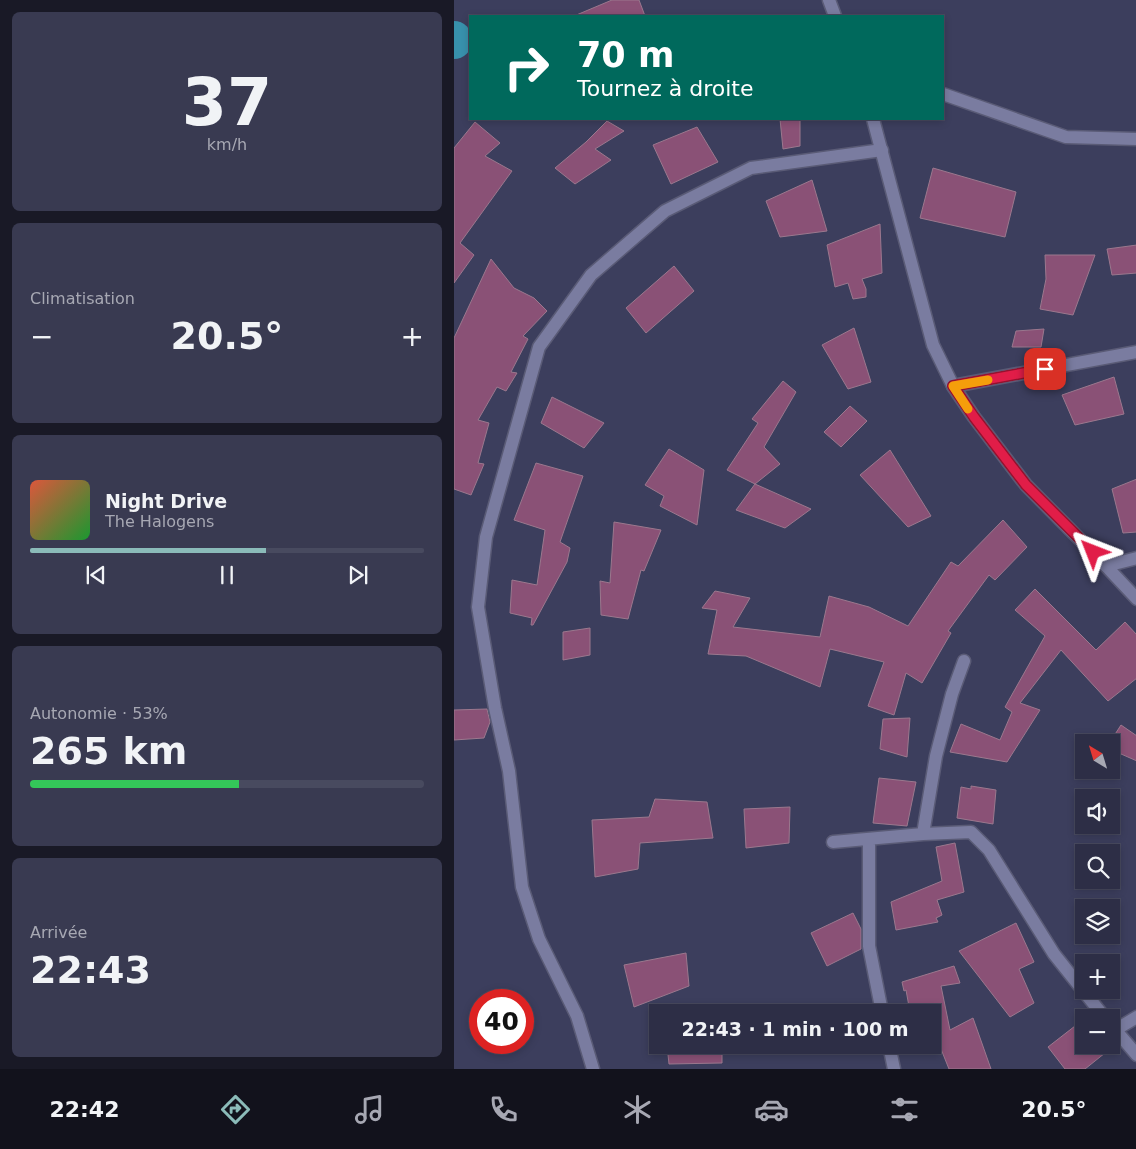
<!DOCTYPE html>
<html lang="fr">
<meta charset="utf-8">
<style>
:root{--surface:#2d2e46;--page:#393a51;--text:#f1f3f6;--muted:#a7a8b3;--line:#484a5f;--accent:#8bbbb9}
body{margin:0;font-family:"DejaVu Sans",sans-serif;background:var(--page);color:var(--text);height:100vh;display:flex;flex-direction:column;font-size:19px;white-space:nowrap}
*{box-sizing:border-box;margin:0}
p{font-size:16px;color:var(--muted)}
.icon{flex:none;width:28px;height:28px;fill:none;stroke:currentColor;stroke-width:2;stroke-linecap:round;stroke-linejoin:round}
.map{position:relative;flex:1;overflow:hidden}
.drawer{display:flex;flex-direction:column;gap:12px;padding:12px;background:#191926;width:454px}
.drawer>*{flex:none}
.top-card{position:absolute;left:15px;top:15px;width:475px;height:105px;border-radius:0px;box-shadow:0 2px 8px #0003,0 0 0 1px var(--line);background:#00695c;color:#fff;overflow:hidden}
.needle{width:32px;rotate:322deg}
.fabs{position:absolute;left:621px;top:734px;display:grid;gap:10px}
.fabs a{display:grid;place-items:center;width:45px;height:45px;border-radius:0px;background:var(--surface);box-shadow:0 2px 8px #0003,0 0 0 1px var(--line);font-size:25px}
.speed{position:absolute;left:15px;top:989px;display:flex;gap:10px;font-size:25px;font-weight:700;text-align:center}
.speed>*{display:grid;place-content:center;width:65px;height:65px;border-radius:50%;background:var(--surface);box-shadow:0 2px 8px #0003,0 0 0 1px var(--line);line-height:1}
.speed .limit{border:8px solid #d22;background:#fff;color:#111}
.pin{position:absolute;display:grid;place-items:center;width:42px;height:42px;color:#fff;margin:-21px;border-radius:10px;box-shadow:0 2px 8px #0006}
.me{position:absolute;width:55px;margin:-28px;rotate:315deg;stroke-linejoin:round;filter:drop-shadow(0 0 4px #0008)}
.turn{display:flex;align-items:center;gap:18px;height:105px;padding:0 25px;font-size:22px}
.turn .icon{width:65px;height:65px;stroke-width:2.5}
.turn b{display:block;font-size:35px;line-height:42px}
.big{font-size:38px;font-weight:700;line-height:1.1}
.drawer .tile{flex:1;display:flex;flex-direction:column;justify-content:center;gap:8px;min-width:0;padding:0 18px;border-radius:8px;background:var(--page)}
.drawer .dial{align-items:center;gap:0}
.dial b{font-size:65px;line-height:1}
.song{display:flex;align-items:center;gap:15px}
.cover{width:60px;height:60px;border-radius:8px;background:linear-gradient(135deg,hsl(10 70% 55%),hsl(130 70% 35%))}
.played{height:5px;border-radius:2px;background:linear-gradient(90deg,var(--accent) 60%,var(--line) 60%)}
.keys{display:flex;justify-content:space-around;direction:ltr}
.heat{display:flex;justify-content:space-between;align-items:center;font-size:28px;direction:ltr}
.charge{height:8px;border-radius:4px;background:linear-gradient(90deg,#34c759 53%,var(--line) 0)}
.trip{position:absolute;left:195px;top:1004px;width:292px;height:50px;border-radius:0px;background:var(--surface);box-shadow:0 2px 8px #0003,0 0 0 1px var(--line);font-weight:700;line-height:50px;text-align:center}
.dock{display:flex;height:80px;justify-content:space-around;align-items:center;background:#12121c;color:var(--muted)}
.dock .icon{width:35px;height:35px}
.dock .on{color:var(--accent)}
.dock b{font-size:22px;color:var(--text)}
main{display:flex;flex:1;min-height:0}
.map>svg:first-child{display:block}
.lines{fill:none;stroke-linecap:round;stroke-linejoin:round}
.river{stroke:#3891ac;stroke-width:36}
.building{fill:#8a5176;stroke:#9b788e}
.street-casing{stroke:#5a5b76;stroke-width:15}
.secondary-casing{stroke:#5a5b76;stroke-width:15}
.street{stroke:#7a7ca0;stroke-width:12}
.secondary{stroke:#7a7ca0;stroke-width:12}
.route-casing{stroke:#92132f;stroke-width:12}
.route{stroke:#e11d48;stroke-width:9}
.slow{stroke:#f59e0b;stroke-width:9}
</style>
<main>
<section class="drawer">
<div class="tile dial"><b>37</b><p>km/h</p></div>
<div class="tile"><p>Climatisation</p>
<div class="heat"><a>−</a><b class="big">20.5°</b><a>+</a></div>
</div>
<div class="tile">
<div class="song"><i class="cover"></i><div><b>Night Drive</b><p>The Halogens</p></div></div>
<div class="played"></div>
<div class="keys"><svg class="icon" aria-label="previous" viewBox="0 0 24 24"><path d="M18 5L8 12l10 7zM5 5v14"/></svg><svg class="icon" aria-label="pause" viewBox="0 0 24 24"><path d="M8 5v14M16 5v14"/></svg><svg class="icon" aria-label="next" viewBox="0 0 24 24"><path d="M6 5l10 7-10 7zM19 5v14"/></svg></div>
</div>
<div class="tile"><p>Autonomie · 53%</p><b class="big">265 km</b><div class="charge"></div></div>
<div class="tile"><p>Arrivée</p><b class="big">22:43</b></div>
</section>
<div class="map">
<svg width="683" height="1069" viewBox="0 0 683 1069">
<rect width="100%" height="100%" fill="#3c3e5d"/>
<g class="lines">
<path class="river" d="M0 39V41"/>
</g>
<path class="building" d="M158 0H185L191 16H120Z
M326 119H346V146L329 149Z
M153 121 170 131 141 149 157 160 121 184 101 168 132 142Z
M21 122 46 143 31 156 58 171 6 243 20 255 0 283V148Z
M243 127 264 162 217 184 199 145Z
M479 168 562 192 551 237 466 218Z
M358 180 373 231 326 237 312 201Z
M426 224 428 273 408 279 412 289V297L399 299 394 283 381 287 373 245Z
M683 245V273L658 275 653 249Z
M591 255H641L619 315 586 309 592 279Z
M37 259 60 288 80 298 93 311 69 336 74 339 57 372 63 373 52 391 43 387 24 420 35 423 24 463 30 464 17 495 0 489V338Z
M220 266 240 291 192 333 172 308Z
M400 328 417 382 394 389 368 345Z
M590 329 587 347H558L562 331Z
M660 377 670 414 621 425 608 395Z
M329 381 342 392 310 447 326 464 301 484 273 470 304 423 298 419Z
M98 397 150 423 130 448 87 423Z
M396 406 413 421 387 447 370 432Z
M215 449 250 470 243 525 206 506 210 496 191 485Z
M436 450 477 516 454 527 406 475Z
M82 463 129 476 106 542 116 548 113 562 79 625H77L78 618 56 613 58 580 83 585 91 530 60 520Z
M683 479V532L669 533 658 489Z
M301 484 357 509 331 528 282 510Z
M549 520 573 547 541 580 535 575 494 631 497 633 468 683 452 673 440 715 414 706 430 662 376 649 366 687 292 656 254 654 263 610 248 608 261 591 296 598 279 627 366 637 375 596 415 607 454 626 497 562 504 566Z
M160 522 207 530 190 571 187 570 174 619 147 615 146 581 156 583Z
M581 589 642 650 671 622 683 635V678L654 701 607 650 566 703 586 710 553 762 496 752 507 724 546 740 558 712 551 707 591 636 561 610Z
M136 628V655L109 660V632Z
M33 709 36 722 30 738 0 740V710Z
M456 718 453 757 426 749 429 719Z
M667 725 683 736V761L658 750V739Z
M425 778 462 782 453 826 419 823Z
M517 786 542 790 539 824 503 818 507 787 517 789Z
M201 799 253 802 259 838 186 843 184 869 141 877 138 820 195 817Z
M336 807 335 843 292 848 290 809Z
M501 843 510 892 483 900 488 915 482 918 484 922 442 930 437 902 488 881 482 847Z
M399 913 407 929V949L373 966 357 933Z
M562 923 580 962 565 969 580 1003 556 1017 505 951Z
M232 953 235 986 180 1007 170 965Z
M500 966 506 983 487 986 496 1030 519 1018 537 1069H495L479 1029V1012H456L452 990 450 991 448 982Z
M630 1019V1045H658V1041L661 1045 631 1069H611L594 1047Z
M213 1045H268V1063L215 1064Z"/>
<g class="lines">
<g class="street-casing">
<path id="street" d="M489 94 612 137 683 139
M499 386 683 352
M652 566 683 558
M469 834 482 756 498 694 510 661
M415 839V946L428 1012
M379 842 469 834 517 832 535 850 600 954 651 1018
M658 1026 683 1055
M661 1030 683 1017
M435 1045 440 1069
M139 1069 123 1016 85 939 68 887 55 771 41 708 24 607 32 537 85 347 137 275 211 211 297 168 428 150"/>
</g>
<g class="secondary-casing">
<path id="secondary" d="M375 0 381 16
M419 119 479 345 499 386 520 417 572 485 652 566 683 599"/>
</g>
<use href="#street" class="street"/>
<use href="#secondary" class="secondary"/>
</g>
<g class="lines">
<g class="route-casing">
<path id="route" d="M591 369 499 386 520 417 572 485 639 552"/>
</g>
<use href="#route" class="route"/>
<path class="slow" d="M514 409 499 386 534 380"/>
</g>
</svg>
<div class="fabs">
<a><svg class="needle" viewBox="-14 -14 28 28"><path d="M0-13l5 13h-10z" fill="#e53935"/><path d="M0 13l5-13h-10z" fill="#a7a8b3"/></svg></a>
<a><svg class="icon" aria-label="sound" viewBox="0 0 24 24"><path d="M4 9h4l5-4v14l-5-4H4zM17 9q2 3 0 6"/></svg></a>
<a><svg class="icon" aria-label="search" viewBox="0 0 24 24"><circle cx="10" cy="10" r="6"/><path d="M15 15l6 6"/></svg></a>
<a><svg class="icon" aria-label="layers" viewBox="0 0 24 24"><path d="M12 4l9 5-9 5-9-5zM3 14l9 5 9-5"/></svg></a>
<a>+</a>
<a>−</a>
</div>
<div class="speed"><div class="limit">40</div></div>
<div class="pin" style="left:591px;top:369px;background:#d93025"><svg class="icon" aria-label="arrive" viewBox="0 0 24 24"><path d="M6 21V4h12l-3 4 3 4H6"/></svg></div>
<svg class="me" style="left:639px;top:552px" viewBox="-20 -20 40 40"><path d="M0-17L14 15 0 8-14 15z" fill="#e11d48" stroke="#fff" stroke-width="4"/></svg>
<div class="trip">22:43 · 1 min · 100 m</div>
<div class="top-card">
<div class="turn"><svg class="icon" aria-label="right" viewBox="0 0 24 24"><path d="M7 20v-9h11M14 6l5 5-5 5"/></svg><div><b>70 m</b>Tournez à droite</div></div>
</div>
</div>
</main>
<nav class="dock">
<b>22:42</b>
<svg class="icon on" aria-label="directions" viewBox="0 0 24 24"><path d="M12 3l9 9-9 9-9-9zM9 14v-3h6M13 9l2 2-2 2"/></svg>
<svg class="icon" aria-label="music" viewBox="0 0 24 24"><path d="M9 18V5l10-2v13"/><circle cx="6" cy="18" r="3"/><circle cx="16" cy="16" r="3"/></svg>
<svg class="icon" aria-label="phone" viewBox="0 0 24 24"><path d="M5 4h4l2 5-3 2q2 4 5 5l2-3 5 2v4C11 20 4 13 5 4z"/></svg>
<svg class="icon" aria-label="climate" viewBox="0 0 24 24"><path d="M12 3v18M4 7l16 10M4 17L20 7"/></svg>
<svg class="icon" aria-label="car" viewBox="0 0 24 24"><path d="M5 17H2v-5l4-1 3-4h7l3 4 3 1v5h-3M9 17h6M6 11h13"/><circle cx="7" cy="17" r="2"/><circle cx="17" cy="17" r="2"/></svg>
<svg class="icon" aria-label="filters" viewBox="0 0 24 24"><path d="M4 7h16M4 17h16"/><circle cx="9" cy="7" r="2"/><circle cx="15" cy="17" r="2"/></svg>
<b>20.5°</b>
</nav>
